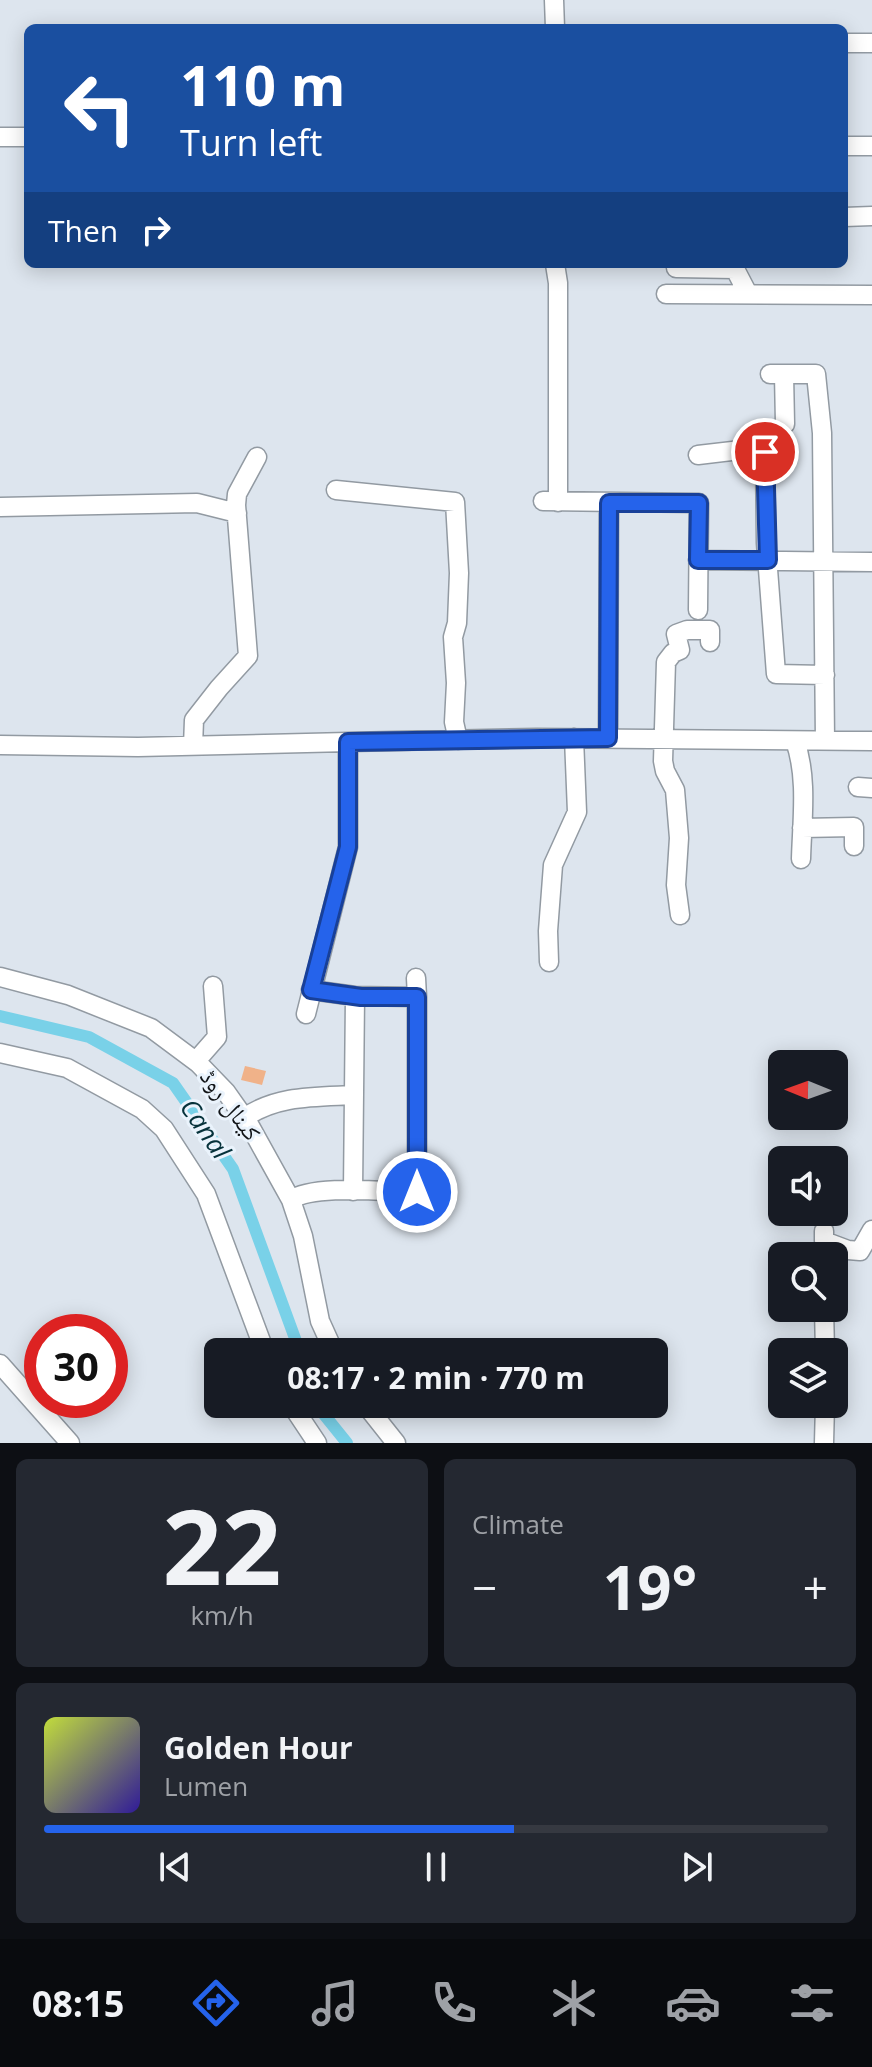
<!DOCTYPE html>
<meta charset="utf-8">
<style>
:root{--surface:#171b24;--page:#242831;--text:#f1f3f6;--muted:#9ea1a6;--line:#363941;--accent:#2563eb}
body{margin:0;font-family:"Open Sans","Noto Naskh Arabic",sans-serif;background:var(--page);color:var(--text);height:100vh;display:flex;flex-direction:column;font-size:30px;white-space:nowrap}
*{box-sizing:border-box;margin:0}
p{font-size:26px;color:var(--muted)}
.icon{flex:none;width:44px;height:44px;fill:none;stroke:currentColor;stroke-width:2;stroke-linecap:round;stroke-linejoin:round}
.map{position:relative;height:1443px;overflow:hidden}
.sheet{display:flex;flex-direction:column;gap:16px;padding:16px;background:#0d0f14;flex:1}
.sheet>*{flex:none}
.top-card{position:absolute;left:24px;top:24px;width:824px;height:244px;border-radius:12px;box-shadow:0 4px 20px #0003;background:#1a4fa0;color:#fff;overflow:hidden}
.needle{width:52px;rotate:271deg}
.controls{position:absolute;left:768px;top:1050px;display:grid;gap:16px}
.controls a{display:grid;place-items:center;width:80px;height:80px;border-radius:12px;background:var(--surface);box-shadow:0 4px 20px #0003;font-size:40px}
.speed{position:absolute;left:24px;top:1314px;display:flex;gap:16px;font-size:40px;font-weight:700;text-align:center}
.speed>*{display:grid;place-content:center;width:104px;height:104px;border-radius:50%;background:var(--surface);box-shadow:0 4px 20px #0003;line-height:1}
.speed .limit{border:12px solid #d22;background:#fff;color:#111}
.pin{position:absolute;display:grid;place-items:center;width:68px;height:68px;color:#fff;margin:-34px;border:4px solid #fff;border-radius:50%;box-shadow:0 2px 8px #0007}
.me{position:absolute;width:88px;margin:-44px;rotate:0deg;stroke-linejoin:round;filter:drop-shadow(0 0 6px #0008)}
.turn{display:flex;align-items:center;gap:28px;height:168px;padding:0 24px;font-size:36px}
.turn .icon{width:104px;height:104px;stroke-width:2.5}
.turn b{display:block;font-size:56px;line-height:68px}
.then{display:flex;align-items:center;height:76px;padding:0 24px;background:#0003;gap:16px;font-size:30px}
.big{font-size:60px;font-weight:700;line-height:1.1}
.sheet .widget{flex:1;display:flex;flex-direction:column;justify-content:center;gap:12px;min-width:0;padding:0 28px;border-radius:12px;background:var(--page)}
.sheet .dial{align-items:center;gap:0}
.dial b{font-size:104px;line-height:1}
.song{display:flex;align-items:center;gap:24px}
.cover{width:96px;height:96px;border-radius:12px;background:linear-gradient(135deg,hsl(70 70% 55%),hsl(250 70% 35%))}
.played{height:8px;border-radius:4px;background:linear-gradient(90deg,var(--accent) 60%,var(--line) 60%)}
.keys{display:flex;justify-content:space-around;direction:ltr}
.heat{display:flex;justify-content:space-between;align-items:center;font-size:44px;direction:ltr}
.sheet .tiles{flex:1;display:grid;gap:16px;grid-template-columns:1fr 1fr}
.widget:last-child{grid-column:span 2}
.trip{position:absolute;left:204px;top:1338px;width:464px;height:80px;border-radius:12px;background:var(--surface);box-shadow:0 4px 20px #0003;font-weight:700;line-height:80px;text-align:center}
.dock{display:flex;height:128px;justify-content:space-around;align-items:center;background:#090b0e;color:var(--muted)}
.dock .icon{width:56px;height:56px}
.dock .selected{color:var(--accent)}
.dock b{font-size:36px;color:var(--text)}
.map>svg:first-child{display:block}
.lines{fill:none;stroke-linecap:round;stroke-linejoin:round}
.canal{stroke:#79d1e8;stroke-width:12}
.building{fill:#f0b289}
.minor-casing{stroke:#929aa2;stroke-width:21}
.minor{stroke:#fff;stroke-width:18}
.route-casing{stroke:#184099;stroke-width:20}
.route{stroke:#2563eb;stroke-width:14}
.labels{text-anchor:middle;stroke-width:6;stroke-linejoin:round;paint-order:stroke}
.street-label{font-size:24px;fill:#111417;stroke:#eaf3fc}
.water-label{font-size:26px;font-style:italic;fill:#06323b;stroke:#eaf3fc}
</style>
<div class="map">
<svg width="872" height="1443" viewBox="0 0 872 1443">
<rect width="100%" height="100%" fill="#dde5ee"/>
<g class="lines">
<path class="canal" d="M0 1016 89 1037 173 1083 233 1169 300 1352
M319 1404 322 1412 347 1443"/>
</g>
<path class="building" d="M245 1066 266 1071 262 1085 241 1080Z"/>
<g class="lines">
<g class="minor-casing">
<path id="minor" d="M554 0 555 28
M844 43H872
M0 137H28
M844 146H872
M844 217 872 216
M555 264 558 283V502
M676 268 735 269 748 294
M666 294 872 295
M770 374H816L822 433 825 741
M784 374 785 424 768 439 765 452 766 543 776 674 825 675
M698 455 766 447
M336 490 455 502 459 573 457 623 453 637 456 683 454 722 458 740
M543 501 699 503 698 610
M0 507 197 503 237 513
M698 560 872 562
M608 738 609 503
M795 741C808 777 802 821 801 859
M0 745 138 747 348 742
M193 746 194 720 219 688 248 656 236 505 237 494 257 457
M858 787 872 788
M802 828 854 827V846
M680 915 676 885 679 838 675 790 665 771 663 761 666 662 673 653 680 650 676 634 687 630H710V642
M549 962 548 931 553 865 577 812 574 738
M0 977 68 995 151 1028 198 1063 226 1092 250 1126 291 1200 303 1236 320 1321 334 1352
M311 990 355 996 417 997 416 978
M306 1014 348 847V742L537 738 872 741
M0 1053 67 1068 142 1109 164 1129 206 1194 265 1352
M196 1061 217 1037 213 986
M244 1118C277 1095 315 1097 354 1095
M353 1191 355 996
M291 1200C313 1184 387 1192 417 1192V997
M824 1231V1241L848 1250 860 1251 872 1230
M824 1308 825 1352
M0 1364 70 1443
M291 1404 317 1443
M365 1404 396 1443
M824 1443 825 1404"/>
</g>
<use href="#minor" class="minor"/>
</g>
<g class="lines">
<g class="route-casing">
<path id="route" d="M417 1192V997H361L311 990 348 847V742L608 738 609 503H699L698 560H768L765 452"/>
</g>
<use href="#route" class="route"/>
</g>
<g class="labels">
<g class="street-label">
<text transform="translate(230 1105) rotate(53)" y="8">کینال روڈ</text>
</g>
<g class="water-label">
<text transform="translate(205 1129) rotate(55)" y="9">Canal</text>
</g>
</g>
</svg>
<div class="controls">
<a><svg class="needle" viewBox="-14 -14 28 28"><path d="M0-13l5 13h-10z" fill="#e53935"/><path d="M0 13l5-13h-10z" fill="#9ea1a6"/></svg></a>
<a><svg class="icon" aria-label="sound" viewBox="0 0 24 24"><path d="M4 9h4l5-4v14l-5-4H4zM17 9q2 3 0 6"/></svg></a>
<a><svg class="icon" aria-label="search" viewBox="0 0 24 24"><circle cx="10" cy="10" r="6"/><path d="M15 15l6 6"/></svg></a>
<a><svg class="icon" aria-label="layers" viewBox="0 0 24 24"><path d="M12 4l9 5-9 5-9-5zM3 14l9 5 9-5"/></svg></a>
</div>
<div class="speed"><div class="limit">30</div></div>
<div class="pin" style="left:765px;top:452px;background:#d93025"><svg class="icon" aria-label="arrive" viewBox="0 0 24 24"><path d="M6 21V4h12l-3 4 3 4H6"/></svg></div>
<svg class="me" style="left:417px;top:1192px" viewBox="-20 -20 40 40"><circle r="17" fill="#2563eb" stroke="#fff" stroke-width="3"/><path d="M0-11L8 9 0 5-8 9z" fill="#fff"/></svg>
<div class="trip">08:17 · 2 min · 770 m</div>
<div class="top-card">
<div class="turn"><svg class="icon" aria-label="left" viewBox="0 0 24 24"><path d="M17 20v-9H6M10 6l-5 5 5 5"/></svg><div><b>110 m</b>Turn left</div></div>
<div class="then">Then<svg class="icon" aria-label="right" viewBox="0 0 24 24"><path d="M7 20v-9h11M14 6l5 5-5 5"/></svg></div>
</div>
</div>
<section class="sheet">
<div class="tiles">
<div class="widget dial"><b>22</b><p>km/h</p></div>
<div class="widget"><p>Climate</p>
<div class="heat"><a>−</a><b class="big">19°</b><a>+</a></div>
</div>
<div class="widget">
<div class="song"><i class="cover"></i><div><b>Golden Hour</b><p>Lumen</p></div></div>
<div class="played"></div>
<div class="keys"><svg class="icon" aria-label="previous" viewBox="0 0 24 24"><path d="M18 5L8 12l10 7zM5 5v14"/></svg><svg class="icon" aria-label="pause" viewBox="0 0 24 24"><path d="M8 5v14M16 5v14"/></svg><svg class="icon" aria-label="next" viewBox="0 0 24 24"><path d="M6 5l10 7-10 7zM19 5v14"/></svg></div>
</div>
</div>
</section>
<nav class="dock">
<b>08:15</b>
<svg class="icon selected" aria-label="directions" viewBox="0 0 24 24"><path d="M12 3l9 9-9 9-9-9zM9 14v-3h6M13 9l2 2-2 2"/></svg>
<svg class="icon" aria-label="music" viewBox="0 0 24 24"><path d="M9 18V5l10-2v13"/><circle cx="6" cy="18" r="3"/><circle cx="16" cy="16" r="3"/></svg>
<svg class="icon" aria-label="phone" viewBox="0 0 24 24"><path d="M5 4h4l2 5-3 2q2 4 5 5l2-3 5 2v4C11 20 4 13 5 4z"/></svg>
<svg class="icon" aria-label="climate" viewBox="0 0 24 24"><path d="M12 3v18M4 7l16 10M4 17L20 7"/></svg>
<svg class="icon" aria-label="car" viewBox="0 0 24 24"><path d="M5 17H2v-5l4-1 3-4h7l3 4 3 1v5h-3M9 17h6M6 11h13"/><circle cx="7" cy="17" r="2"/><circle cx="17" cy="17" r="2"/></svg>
<svg class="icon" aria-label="filters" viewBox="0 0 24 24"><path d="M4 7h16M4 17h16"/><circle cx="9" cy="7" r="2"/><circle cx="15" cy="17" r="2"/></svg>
</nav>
